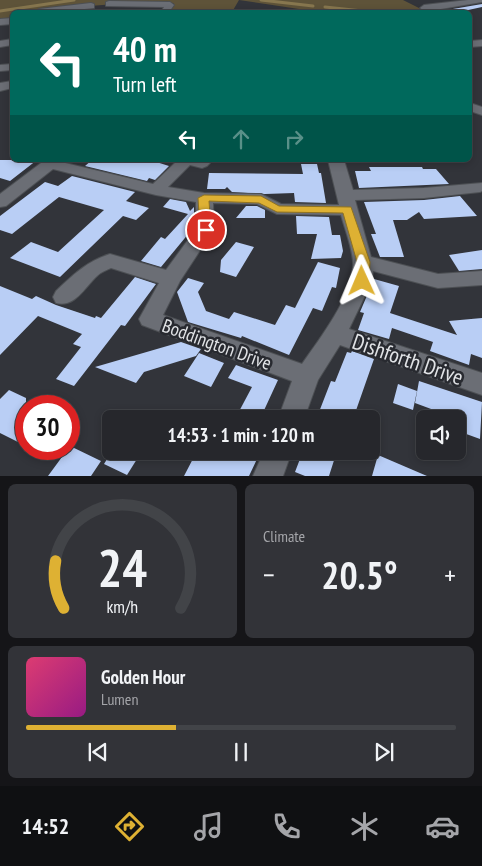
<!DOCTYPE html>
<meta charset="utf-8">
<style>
:root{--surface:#26272c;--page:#323338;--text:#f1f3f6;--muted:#a4a5a9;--line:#424448;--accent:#deb133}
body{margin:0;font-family:"PT Sans Narrow",sans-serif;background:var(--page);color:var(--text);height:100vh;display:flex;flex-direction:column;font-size:19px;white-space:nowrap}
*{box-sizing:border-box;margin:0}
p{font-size:16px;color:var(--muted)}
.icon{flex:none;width:28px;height:28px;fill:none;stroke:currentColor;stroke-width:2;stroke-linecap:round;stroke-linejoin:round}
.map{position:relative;height:476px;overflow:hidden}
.details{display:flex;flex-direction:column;gap:8px;padding:8px;background:#151518;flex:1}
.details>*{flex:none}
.guide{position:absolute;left:10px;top:10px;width:462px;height:152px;border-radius:8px;box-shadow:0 2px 8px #0003,0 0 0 1px var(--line);background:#00695c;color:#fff;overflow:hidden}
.fabs{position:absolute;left:416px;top:410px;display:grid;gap:10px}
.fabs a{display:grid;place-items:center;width:50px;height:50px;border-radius:8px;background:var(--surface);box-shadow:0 2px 8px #0003,0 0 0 1px var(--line);font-size:25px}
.speed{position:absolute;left:15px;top:395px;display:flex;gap:10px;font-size:25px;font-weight:700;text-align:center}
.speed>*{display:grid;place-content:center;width:65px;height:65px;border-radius:50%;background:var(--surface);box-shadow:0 2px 8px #0003,0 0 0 1px var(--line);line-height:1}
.speed .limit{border:8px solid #d22;background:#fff;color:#111}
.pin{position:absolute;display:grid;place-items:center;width:42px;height:42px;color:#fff;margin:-21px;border:2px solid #fff;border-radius:50%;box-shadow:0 1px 5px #0007}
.me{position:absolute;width:55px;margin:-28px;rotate:359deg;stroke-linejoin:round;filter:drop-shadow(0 0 4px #0008)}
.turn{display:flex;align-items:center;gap:18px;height:105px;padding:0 20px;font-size:22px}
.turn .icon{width:65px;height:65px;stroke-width:2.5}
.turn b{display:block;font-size:35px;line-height:42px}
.lanes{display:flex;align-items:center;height:48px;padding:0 20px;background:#0003;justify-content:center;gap:25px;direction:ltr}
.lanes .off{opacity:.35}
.big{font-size:38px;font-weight:800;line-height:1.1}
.details .widget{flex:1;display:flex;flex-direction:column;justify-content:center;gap:8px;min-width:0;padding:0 18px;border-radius:8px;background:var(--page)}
.details .dial{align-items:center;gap:0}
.dial svg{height:130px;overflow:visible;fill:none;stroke:var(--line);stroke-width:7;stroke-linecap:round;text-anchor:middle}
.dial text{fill:var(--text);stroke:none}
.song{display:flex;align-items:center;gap:15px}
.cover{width:60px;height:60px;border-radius:8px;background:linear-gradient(135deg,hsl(340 70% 55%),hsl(310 70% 35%))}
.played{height:5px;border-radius:2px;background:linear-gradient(90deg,var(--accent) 35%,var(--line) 35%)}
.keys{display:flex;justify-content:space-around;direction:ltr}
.heat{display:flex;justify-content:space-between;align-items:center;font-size:28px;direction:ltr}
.details .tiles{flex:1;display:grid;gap:8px;grid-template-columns:1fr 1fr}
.widget:last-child{grid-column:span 2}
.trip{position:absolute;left:102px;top:410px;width:278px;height:50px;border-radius:8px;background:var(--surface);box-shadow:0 2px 8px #0003,0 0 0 1px var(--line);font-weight:800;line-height:50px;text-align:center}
.dock{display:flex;height:80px;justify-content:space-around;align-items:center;background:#0f1012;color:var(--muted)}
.dock .icon{width:35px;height:35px}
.dock .on{color:var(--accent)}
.dock b{font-size:22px;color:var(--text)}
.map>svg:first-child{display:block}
.green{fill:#5e5339}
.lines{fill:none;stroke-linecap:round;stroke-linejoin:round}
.stream{stroke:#87774f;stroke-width:3}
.building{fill:#b9cef5}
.minor-casing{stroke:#4d5054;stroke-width:2}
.minor{fill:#6b6e75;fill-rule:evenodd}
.route{fill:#deb133;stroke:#907321}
.labels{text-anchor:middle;stroke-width:5;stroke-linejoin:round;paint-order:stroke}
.street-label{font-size:19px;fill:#e1e3e6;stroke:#282a30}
.near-street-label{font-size:22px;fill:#e1e3e6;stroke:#282a30}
</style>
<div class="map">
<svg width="482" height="476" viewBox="0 0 482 476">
<rect width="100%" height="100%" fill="#32343a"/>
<path class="green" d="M0 0H403L427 12H319L239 0 232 12H165L174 3C138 2 102 5 66 8 48 9 31 12 12 12V18L0 21Z"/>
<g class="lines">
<path class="stream" d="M261 0 313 6
M325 7 372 12
M0 11 74 0"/>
</g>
<path class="building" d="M482 4V7L459 12 441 11Z
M0 160H37L10 181 0 178Z
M92 160H150L169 166 155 180 149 178 147 181 85 166Z
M301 164H317L319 173H321L326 203 295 202 294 193 265 194 232 192 227 187 225 189H207L209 173 303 174Z
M369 167H422L423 169H436L449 184 359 188 355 171H371Z
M72 176 135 192 126 201 149 208 136 220 123 216 60 277 10 258 31 242 58 252 104 210 59 197 12 234 0 230V216L45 182 58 186Z
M460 196 477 216 424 219 419 212 407 220H393L404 257H380L371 234H376L364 202 424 200Z
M170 199 186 202 190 211 194 207V227L161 267 141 261 161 237 165 239 188 214 163 207Z
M246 206H257L265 210V218H236Z
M296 216 329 217 332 235H340L343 251 341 258 311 259 317 234H297Z
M236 242 254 247 236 277 220 272 221 260Z
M482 250V269L459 271 449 255Z
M318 262 340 268 336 288 332 287 322 311 313 308 289 355 242 336 241 338 188 322 177 292 188 278 204 283 198 292 206 311 229 319 234 312 275 325 286 305 295 308Z
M135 277 156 284 125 326 121 325 74 386 56 379 81 347 73 344 82 334 38 316 0 355V286L32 299 36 296 56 305 95 318 96 316 101 318Z
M374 279 399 286 390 313 457 335 449 321 482 318V358L471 354 469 365 430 351 433 342 392 328 389 339 358 330 364 313 360 312Z
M181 342 201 349 196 356 144 372 136 383 95 367Z
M352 351 374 359 353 419H336L319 412 331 381 335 382 347 352 351 353Z
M199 353 224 363 211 387 184 376Z
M236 365 278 380 260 419H235L252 387 228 378Z
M419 381 482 402 480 439 458 431 459 420 458 419 415 403Z
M398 384 417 391 413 410 393 403Z
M9 390 26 398V446L0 433V399Z
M70 446 101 461 91 476H48Z
M112 451H142L127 475 104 464Z
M197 451H239L257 459 249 476H184Z
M303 451H337L329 476H305L295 472Z
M378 455 427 476H372Z"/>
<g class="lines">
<g class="minor-casing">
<path id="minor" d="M468 0H482V2L435 10 436 12H426L420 8 424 5Z
M109 1 170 2 174 5 169 12H161L164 7 106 6V2Z
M91 3 94 4V8L57 12H35L39 9Z
M12 18V24L0 25V19Z
M12 39V45L0 47V41Z
M482 40V46L470 47V41Z
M12 64V70L0 71V65Z
M12 81V88L0 91V83Z
M470 103 482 107V115L470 111Z
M45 160H63L61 162 153 184 178 160H208L210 163 207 166 202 168 190 165 168 187 204 193 261 194 281 204 339 205 328 160H344L353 190 424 188 482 183V191L480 192 424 198 355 200 371 257 438 274 482 271V285L438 288 373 271 372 281 349 329 482 373V395L340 345 318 380 304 419H278L292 381 142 325 139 319 159 283 111 268C107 270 101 272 97 276 85 287 75 308 56 303L53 297 56 291C73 275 87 261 110 254L166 270 196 229V202L156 195 53 169 6 206 0 207V194ZM213 203 257 204 277 214 341 215C345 230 353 249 353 264 353 296 320 338 302 364L163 315 180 281 214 229Z
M264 451H292L283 476H253Z"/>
</g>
<use href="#minor" class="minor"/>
</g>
<path class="route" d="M204 195 261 196 279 206 351 207 370 262 369 281 362 285 356 281 357 262 343 213 277 212 259 203 209 201 211 230 206 233 200 230 198 198Z"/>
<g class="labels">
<g class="street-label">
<text transform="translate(217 344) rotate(20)" y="7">Boddington Drive</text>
</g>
<g class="near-street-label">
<text transform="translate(408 359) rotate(19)" y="8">Dishforth Drive</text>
</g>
</g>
</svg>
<div class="fabs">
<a><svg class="icon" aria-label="sound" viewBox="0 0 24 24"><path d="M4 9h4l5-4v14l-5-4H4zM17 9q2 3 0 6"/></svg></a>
</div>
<div class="speed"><div class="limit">30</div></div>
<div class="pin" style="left:206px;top:230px;background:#d93025"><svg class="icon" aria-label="arrive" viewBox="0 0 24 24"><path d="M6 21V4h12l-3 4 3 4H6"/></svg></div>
<svg class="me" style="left:362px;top:281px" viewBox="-20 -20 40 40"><path d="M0-17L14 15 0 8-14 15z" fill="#deb133" stroke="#fff" stroke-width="4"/></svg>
<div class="trip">14:53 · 1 min · 120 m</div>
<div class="guide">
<div class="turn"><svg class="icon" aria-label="left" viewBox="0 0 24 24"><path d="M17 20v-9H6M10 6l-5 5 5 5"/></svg><div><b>40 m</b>Turn left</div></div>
<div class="lanes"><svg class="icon" aria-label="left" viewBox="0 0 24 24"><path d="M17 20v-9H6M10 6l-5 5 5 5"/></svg><svg class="icon off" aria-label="ahead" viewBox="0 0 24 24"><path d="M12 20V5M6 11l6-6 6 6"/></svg><svg class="icon off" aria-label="right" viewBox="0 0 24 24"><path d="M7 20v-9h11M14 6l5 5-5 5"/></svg></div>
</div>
</div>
<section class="details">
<div class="tiles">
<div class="widget dial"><svg viewBox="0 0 100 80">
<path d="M14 69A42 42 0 1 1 86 69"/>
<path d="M14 69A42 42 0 0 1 9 40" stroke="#deb133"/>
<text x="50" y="56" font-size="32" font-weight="700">24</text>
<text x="50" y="72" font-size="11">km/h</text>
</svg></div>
<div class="widget"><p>Climate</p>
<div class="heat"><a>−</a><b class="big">20.5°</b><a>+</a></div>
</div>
<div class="widget">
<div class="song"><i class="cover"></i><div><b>Golden Hour</b><p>Lumen</p></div></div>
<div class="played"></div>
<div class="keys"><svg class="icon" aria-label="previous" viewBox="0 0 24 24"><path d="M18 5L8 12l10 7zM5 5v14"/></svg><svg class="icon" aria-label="pause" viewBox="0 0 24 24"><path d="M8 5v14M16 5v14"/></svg><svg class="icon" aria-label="next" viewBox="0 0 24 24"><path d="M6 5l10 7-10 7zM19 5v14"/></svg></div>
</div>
</div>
</section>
<nav class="dock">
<b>14:52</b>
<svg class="icon on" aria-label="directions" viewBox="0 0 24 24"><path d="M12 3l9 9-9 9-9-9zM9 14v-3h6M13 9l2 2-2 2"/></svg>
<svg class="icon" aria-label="music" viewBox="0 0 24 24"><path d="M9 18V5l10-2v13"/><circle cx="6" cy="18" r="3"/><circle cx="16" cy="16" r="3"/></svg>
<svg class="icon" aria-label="phone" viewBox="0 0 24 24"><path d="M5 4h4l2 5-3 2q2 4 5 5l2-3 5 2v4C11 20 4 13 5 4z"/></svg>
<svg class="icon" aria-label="climate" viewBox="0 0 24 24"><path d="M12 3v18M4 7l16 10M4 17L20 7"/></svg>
<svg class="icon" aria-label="car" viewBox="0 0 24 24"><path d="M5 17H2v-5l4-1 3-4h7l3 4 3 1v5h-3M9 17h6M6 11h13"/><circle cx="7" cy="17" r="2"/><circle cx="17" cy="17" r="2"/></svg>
</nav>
